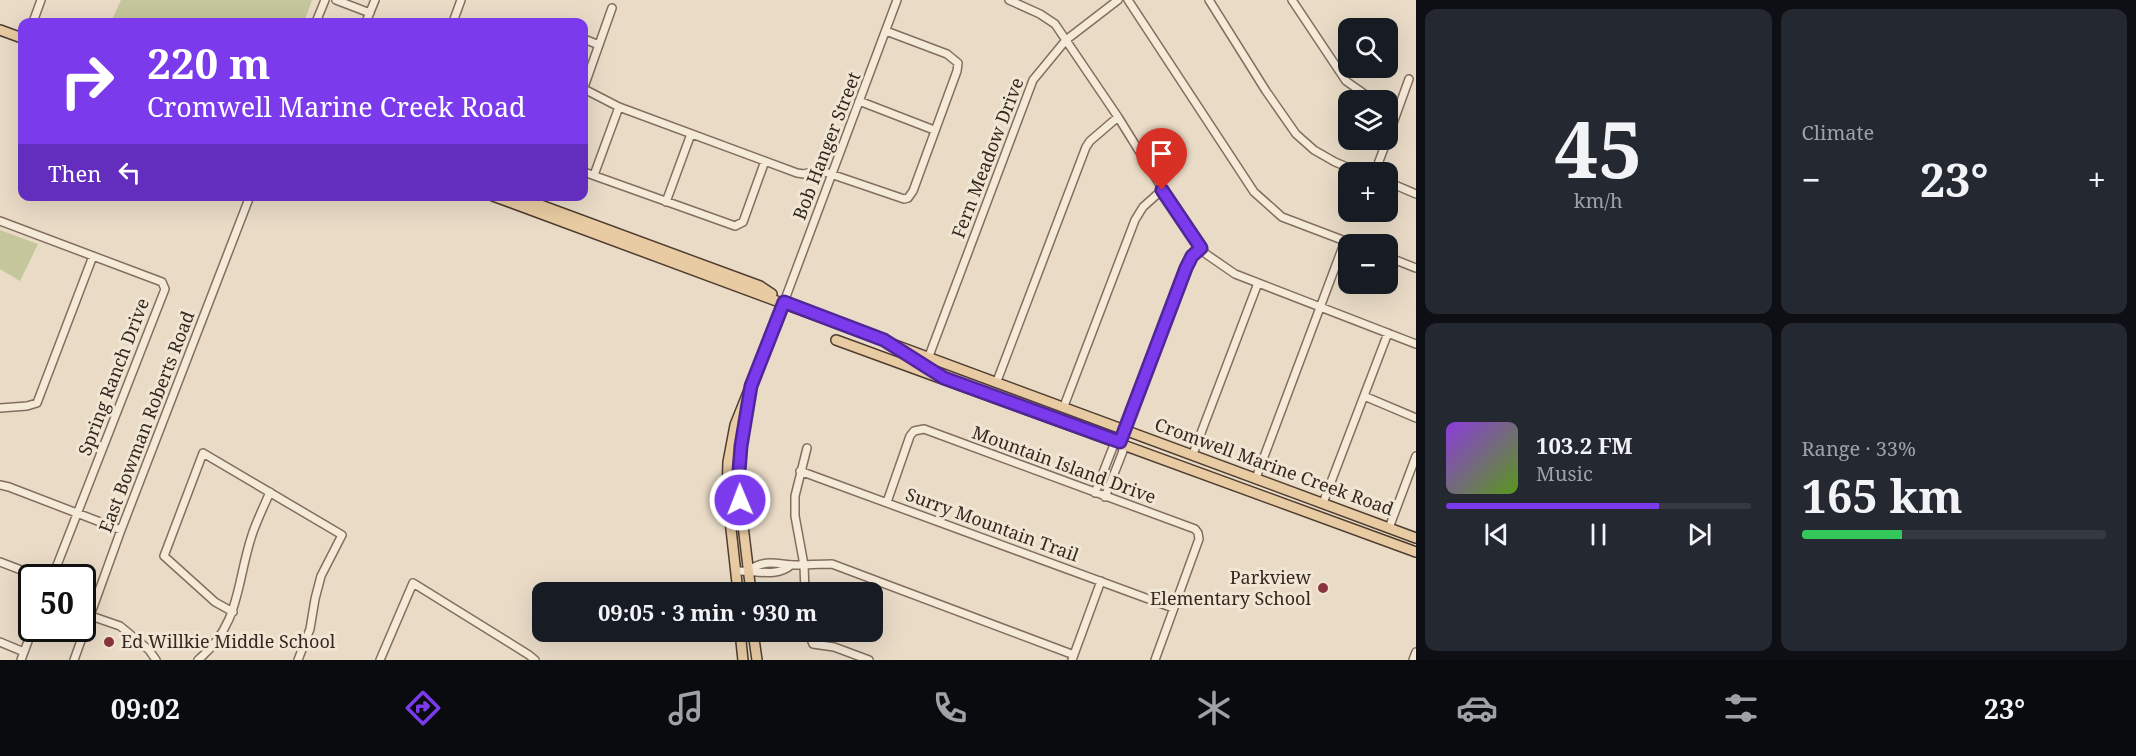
<!DOCTYPE html>
<meta charset="utf-8">
<style>
:root{--surface:#171b24;--page:#242831;--text:#f1f3f6;--muted:#9ea1a6;--line:#363941;--accent:#7c3aed}
body{margin:0;font-family:"Noto Serif",serif;background:var(--page);color:var(--text);height:100vh;display:flex;flex-direction:column;font-size:22px;white-space:nowrap}
*{box-sizing:border-box;margin:0}
p{font-size:20px;color:var(--muted)}
.icon{flex:none;width:33px;height:33px;fill:none;stroke:currentColor;stroke-width:2;stroke-linecap:round;stroke-linejoin:round}
.map{position:relative;flex:1;overflow:hidden}
.sheet{display:flex;flex-direction:column;gap:9px;padding:9px;background:#0d0f14;width:720px}
.sheet>*{flex:none}
.guide{position:absolute;left:18px;top:18px;width:570px;height:183px;border-radius:12px;box-shadow:0 6px 24px #0002;background:#7c3aed;color:#fff;overflow:hidden}
.controls{position:absolute;left:1338px;top:18px;display:grid;gap:12px}
.controls a{display:grid;place-items:center;width:60px;height:60px;border-radius:12px;background:var(--surface);box-shadow:0 6px 24px #0002;font-size:30px}
.speed{position:absolute;left:18px;top:564px;display:flex;gap:12px;font-size:30px;font-weight:700;text-align:center}
.speed>*{display:grid;place-content:center;width:78px;height:78px;border-radius:50%;background:var(--surface);box-shadow:0 6px 24px #0002;line-height:1}
.speed .limit{border:3px solid #111;border-radius:9px;background:#fff;color:#111}
.pin{position:absolute;display:grid;place-items:center;width:51px;height:51px;color:#fff;margin:-62px -26px;border-radius:50% 50% 50% 0;rotate:-45deg;box-shadow:0 0 6px #0007}
.pin .icon{rotate:45deg}
.me{position:absolute;width:66px;margin:-33px;rotate:359deg;stroke-linejoin:round;filter:drop-shadow(0 0 4px #0008)}
.turn{display:flex;align-items:center;gap:21px;height:126px;padding:0 30px;font-size:27px}
.turn .icon{width:78px;height:78px;stroke-width:2.5}
.turn b{display:block;font-size:42px;line-height:51px}
.then{display:flex;align-items:center;height:57px;padding:0 30px;background:#0003;gap:12px;font-size:22px}
.big{font-size:45px;font-weight:700;line-height:1.1}
.sheet .tile{flex:1;display:flex;flex-direction:column;justify-content:center;gap:9px;min-width:0;padding:0 21px;border-radius:12px;background:var(--page)}
.sheet .dial{align-items:center;gap:0}
.dial b{font-size:78px;line-height:1}
.song{display:flex;align-items:center;gap:18px}
.cover{width:72px;height:72px;border-radius:9px;background:linear-gradient(135deg,hsl(270 70% 55%),hsl(90 70% 35%))}
.played{height:6px;border-radius:3px;background:linear-gradient(90deg,var(--accent) 70%,var(--line) 70%)}
.keys{display:flex;justify-content:space-around;direction:ltr}
.heat{display:flex;justify-content:space-between;align-items:center;font-size:33px;direction:ltr}
.charge{height:9px;border-radius:4px;background:linear-gradient(90deg,#34c759 33%,var(--line) 0)}
.sheet .tiles{flex:1;display:grid;gap:9px;grid-template-columns:repeat(2,1fr)}
.trip{position:absolute;left:532px;top:582px;width:351px;height:60px;border-radius:12px;background:var(--surface);box-shadow:0 6px 24px #0002;font-weight:700;line-height:60px;text-align:center}
.tabs{display:flex;height:96px;justify-content:space-around;align-items:center;background:#090b0e;color:var(--muted)}
.tabs .icon{width:42px;height:42px}
.tabs .current{color:var(--accent)}
.tabs b{font-size:27px;color:var(--text)}
main{display:flex;flex:1;min-height:0}
.map>svg:first-child{display:block}
.green{fill:#c5c69b}
.lines{fill:none;stroke-linecap:round;stroke-linejoin:round}
.minor-casing{stroke:#826e5e;stroke-width:10}
.major-casing{stroke:#503d31;stroke-width:12}
.minor{stroke:#f5e9d8;stroke-width:7}
.major{stroke:#e8cba2;stroke-width:9}
.route-casing{stroke:#51269a;stroke-width:15}
.route{stroke:#7c3aed;stroke-width:10}
.poi-dot{fill:#8a343d;stroke:#f1e6d4;stroke-width:2}
.labels{text-anchor:middle;stroke-width:6;stroke-linejoin:round;paint-order:stroke}
.street-label{font-size:18px;fill:#342820;stroke:#f1e6d4}
.poi-label{font-size:18px;fill:#342820;stroke:#f1e6d4;text-anchor:end}
</style>
<main>
<div class="map">
<svg width="1416" height="660" viewBox="0 0 1416 660">
<rect width="100%" height="100%" fill="#e9dbc6"/>
<path class="green" d="M121 0H312L304 22H111Z
M0 230 38 244 20 281 0 269Z"/>
<g class="lines">
<g class="minor-casing">
<path id="minor" d="M336 0 370 13
M1009 0 1040 14 1055 24 1118 117 1195 241 1206 254 1235 274 1416 344
M1128 0 1254 192 1282 217 1353 244
M1209 0 1266 91 1296 134 1314 150 1335 162 1359 172
M1292 0 1346 81 1373 100
M33 22 41 0
M316 22 325 0
M366 22 375 0
M453 22 461 0
M584 39 599 45
M584 87 612 8
M584 89 619 107 797 173 804 174 819 170 904 199 908 198 913 191 957 71 958 63 947 54 886 31
M859 101 934 130
M1388 137 1409 79
M584 172 735 226 743 222 765 161
M1375 172 1387 140
M594 175 619 107
M1388 182 1416 194
M666 202 691 134
M0 221 162 282 165 289 52 578
M1388 257 1416 268
M784 302 897 0
M929 356 1033 80 1066 40 1118 0
M997 381 1086 147 1090 141 1118 117
M1364 396 1416 418
M1064 406 1135 220 1143 207 1162 190
M0 408 27 406 37 403 93 256
M1125 429 1186 268 1192 256 1201 248
M1193 454 1258 283
M800 471 1173 608
M1256 478 1345 241
M0 485 9 487 121 530
M1095 493 1113 447 1120 442 1123 451 1105 497
M887 502 910 436 914 431 924 429 1195 529 1198 533 1199 539 1155 660
M1323 503 1388 333
M1389 528 1416 456
M0 562 42 578
M749 570C766 559 776 564 794 565 807 565 819 564 832 564L1074 655
M736 571C754 570 777 578 791 565
M805 592 804 565 795 516V496L807 448
M233 612 215 602 164 556 203 453 342 535 321 576 315 599 310 629 298 660
M91 616 120 626 149 650 156 660
M808 632 813 644 834 647 869 660
M0 642 24 652
M21 660 33 628
M74 660 121 530 250 196
M198 660C241 624 236 583 252 535 257 520 264 506 270 492
M380 660 413 583 529 655 535 660
M1072 660 1101 581
M1413 660 1416 652"/>
</g>
<g class="major-casing">
<path id="major" d="M0 30 22 38
M493 196 1416 538
M516 196 760 286 772 294
M836 340 1416 552
M901 350 930 369
M748 401 741 446 738 484 751 592
M738 592 727 493 728 462 735 425 784 302
M740 632 743 660
M753 632 757 660"/>
</g>
<use href="#minor" class="minor"/>
<use href="#major" class="major"/>
</g>
<g class="lines">
<g class="route-casing">
<path id="route" d="M740 500 738 484 741 446 751 386 784 302 884 340 944 378 1120 442 1186 268 1192 256 1201 248 1162 190"/>
</g>
<use href="#route" class="route"/>
</g>
<g class="poi-dot">
<circle cx="1323" cy="588" r="6"/>
<circle cx="109" cy="642" r="6"/>
</g>
<g class="labels">
<g class="street-label">
<text transform="translate(827 146) rotate(-69)" y="6">Bob Hanger Street</text>
<text transform="translate(988 158) rotate(-69)" y="6">Fern Meadow Drive</text>
<text transform="translate(114 377) rotate(-69)" y="6">Spring Ranch Drive</text>
<text transform="translate(147 422) rotate(-69)" y="6">East Bowman Roberts Road</text>
<text transform="translate(1064 465) rotate(20)" y="6">Mountain Island Drive</text>
<text transform="translate(1274 467) rotate(20)" y="6">Cromwell Marine Creek Road</text>
<text transform="translate(992 525) rotate(20)" y="6">Surry Mountain Trail</text>
</g>
<g class="poi-label">
<text x="1311" y="584">Parkview<tspan x="1311" dy="21">Elementary School</tspan></text>
<text x="121" y="648" text-anchor="start">Ed Willkie Middle School</text>
</g>
</g>
</svg>
<div class="controls">
<a><svg class="icon" aria-label="search" viewBox="0 0 24 24"><circle cx="10" cy="10" r="6"/><path d="M15 15l6 6"/></svg></a>
<a><svg class="icon" aria-label="layers" viewBox="0 0 24 24"><path d="M12 4l9 5-9 5-9-5zM3 14l9 5 9-5"/></svg></a>
<a>+</a>
<a>−</a>
</div>
<div class="speed"><div class="limit">50</div></div>
<div class="pin" style="left:1162px;top:190px;background:#d93025"><svg class="icon" aria-label="arrive" viewBox="0 0 24 24"><path d="M6 21V4h12l-3 4 3 4H6"/></svg></div>
<svg class="me" style="left:740px;top:500px" viewBox="-20 -20 40 40"><circle r="17" fill="#7c3aed" stroke="#fff" stroke-width="3"/><path d="M0-11L8 9 0 5-8 9z" fill="#fff"/></svg>
<div class="trip">09:05 · 3 min · 930 m</div>
<div class="guide">
<div class="turn"><svg class="icon" aria-label="right" viewBox="0 0 24 24"><path d="M7 20v-9h11M14 6l5 5-5 5"/></svg><div><b>220 m</b>Cromwell Marine Creek Road</div></div>
<div class="then">Then<svg class="icon" aria-label="left" viewBox="0 0 24 24"><path d="M17 20v-9H6M10 6l-5 5 5 5"/></svg></div>
</div>
</div>
<section class="sheet">
<div class="tiles">
<div class="tile dial"><b>45</b><p>km/h</p></div>
<div class="tile"><p>Climate</p>
<div class="heat"><a>−</a><b class="big">23°</b><a>+</a></div>
</div>
<div class="tile">
<div class="song"><i class="cover"></i><div><b>103.2 FM</b><p>Music</p></div></div>
<div class="played"></div>
<div class="keys"><svg class="icon" aria-label="previous" viewBox="0 0 24 24"><path d="M18 5L8 12l10 7zM5 5v14"/></svg><svg class="icon" aria-label="pause" viewBox="0 0 24 24"><path d="M8 5v14M16 5v14"/></svg><svg class="icon" aria-label="next" viewBox="0 0 24 24"><path d="M6 5l10 7-10 7zM19 5v14"/></svg></div>
</div>
<div class="tile"><p>Range · 33%</p><b class="big">165 km</b><div class="charge"></div></div>
</div>
</section>
</main>
<nav class="tabs">
<b>09:02</b>
<svg class="icon current" aria-label="directions" viewBox="0 0 24 24"><path d="M12 3l9 9-9 9-9-9zM9 14v-3h6M13 9l2 2-2 2"/></svg>
<svg class="icon" aria-label="music" viewBox="0 0 24 24"><path d="M9 18V5l10-2v13"/><circle cx="6" cy="18" r="3"/><circle cx="16" cy="16" r="3"/></svg>
<svg class="icon" aria-label="phone" viewBox="0 0 24 24"><path d="M5 4h4l2 5-3 2q2 4 5 5l2-3 5 2v4C11 20 4 13 5 4z"/></svg>
<svg class="icon" aria-label="climate" viewBox="0 0 24 24"><path d="M12 3v18M4 7l16 10M4 17L20 7"/></svg>
<svg class="icon" aria-label="car" viewBox="0 0 24 24"><path d="M5 17H2v-5l4-1 3-4h7l3 4 3 1v5h-3M9 17h6M6 11h13"/><circle cx="7" cy="17" r="2"/><circle cx="17" cy="17" r="2"/></svg>
<svg class="icon" aria-label="filters" viewBox="0 0 24 24"><path d="M4 7h16M4 17h16"/><circle cx="9" cy="7" r="2"/><circle cx="15" cy="17" r="2"/></svg>
<b>23°</b>
</nav>
